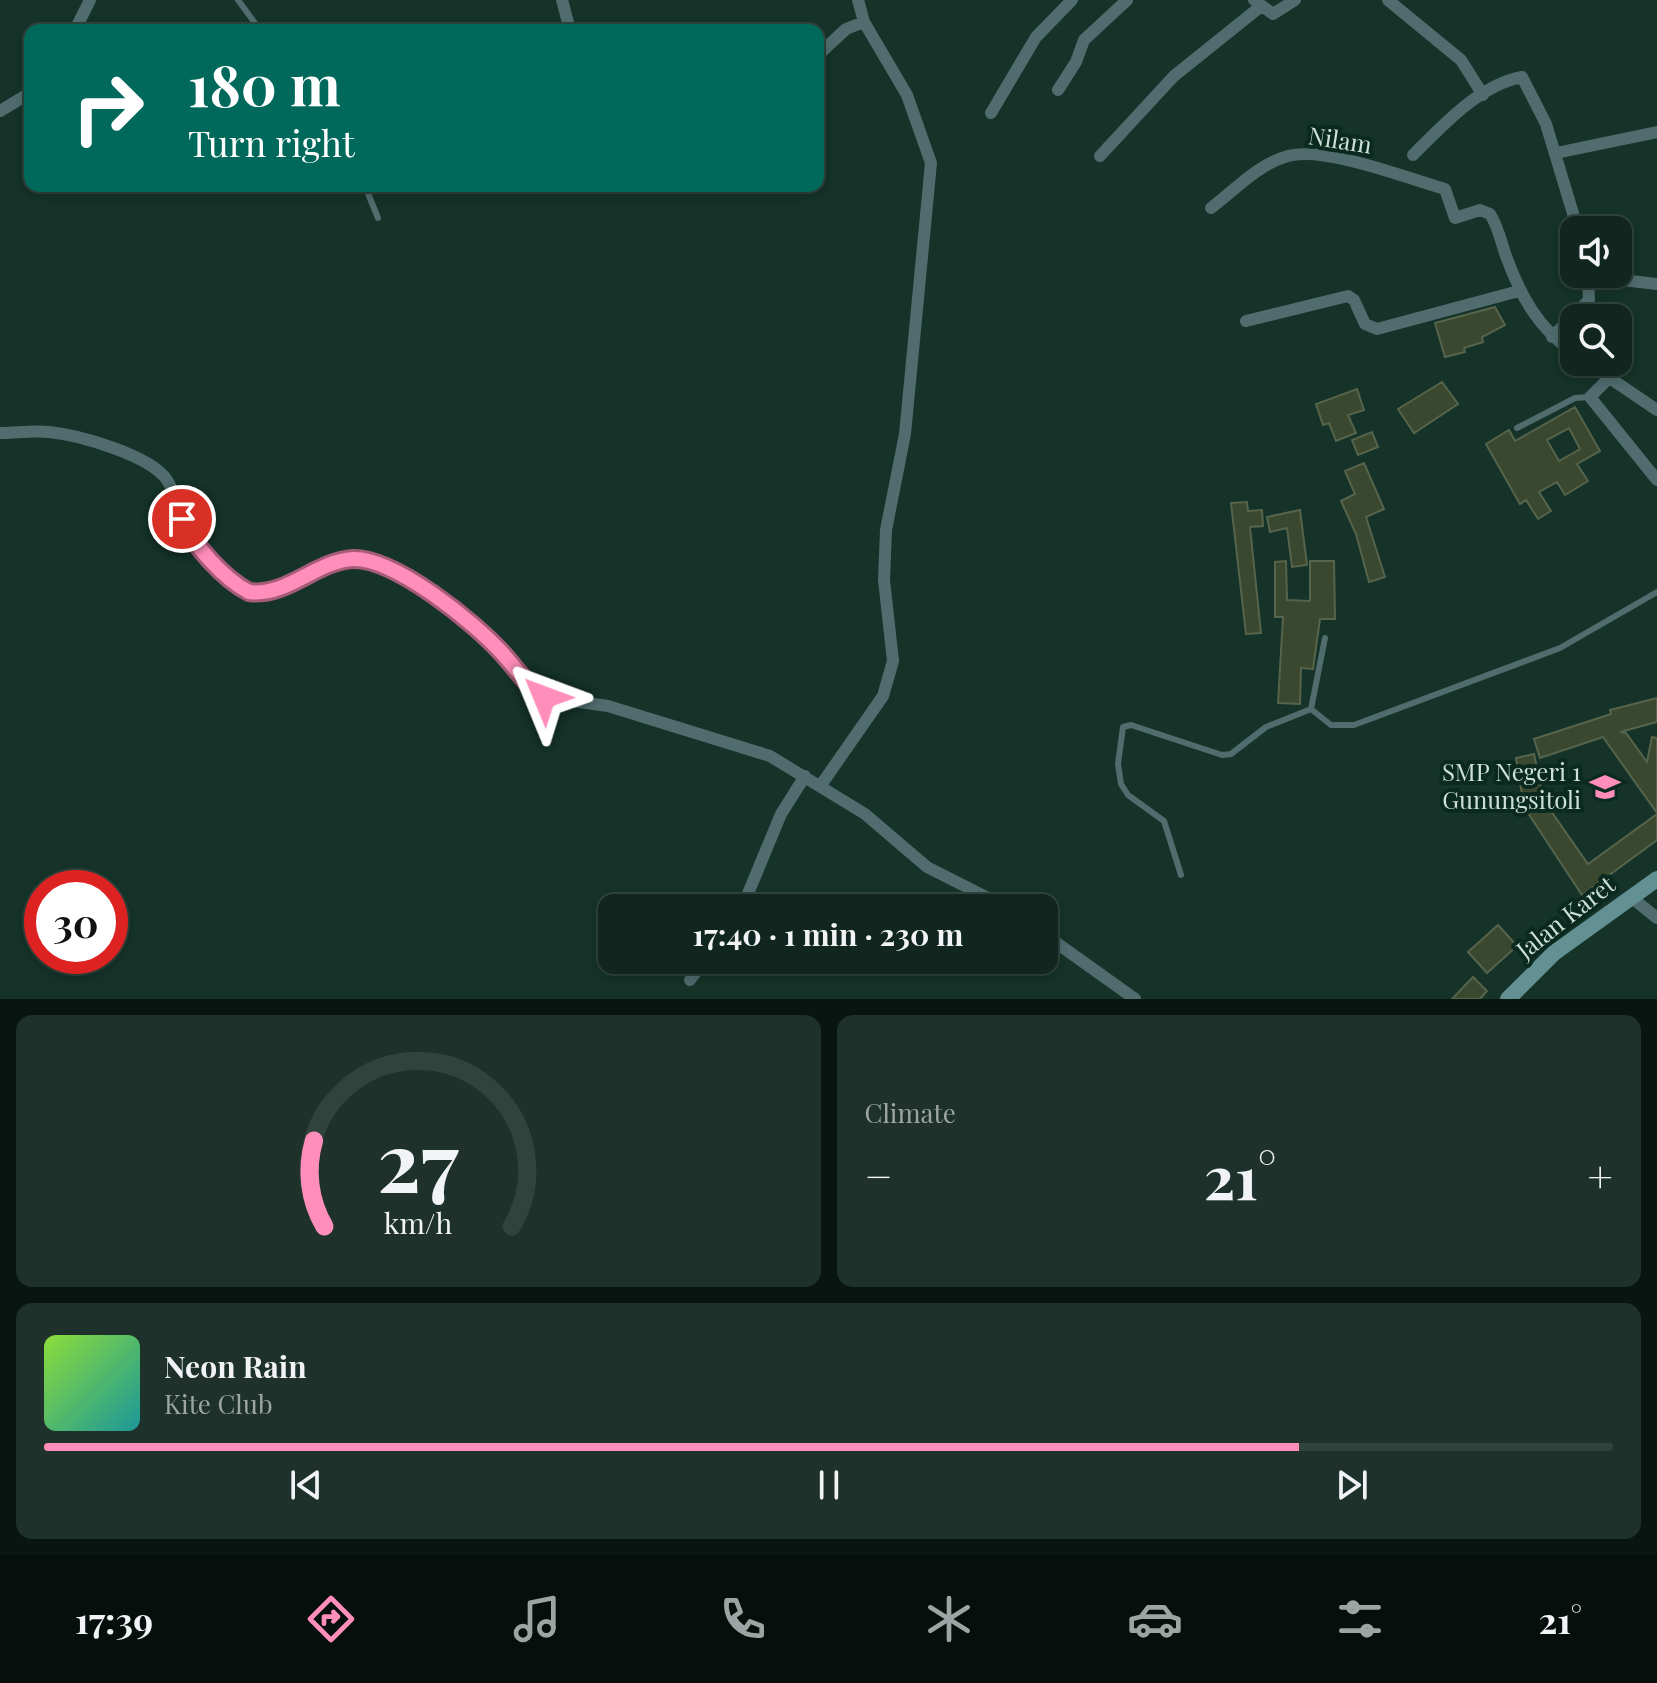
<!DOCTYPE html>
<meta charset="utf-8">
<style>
:root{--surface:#10261e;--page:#1e322b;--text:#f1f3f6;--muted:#9ca5a4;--line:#30433c;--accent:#ff8eba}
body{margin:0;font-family:"Playfair Display",serif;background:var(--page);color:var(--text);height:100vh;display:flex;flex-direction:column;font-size:30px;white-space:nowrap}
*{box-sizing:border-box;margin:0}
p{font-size:26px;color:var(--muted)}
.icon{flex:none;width:44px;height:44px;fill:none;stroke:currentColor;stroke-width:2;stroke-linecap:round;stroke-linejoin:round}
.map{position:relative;height:999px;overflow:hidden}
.details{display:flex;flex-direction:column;gap:16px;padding:16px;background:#091510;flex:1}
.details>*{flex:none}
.top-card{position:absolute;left:24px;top:24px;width:800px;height:168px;border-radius:16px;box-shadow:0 4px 12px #0003,0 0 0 2px var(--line);background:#00695c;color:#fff;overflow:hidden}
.buttons{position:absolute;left:1560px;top:216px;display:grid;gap:16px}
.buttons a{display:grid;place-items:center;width:72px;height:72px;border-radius:16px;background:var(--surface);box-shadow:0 4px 12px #0003,0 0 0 2px var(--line);font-size:40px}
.speed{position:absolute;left:24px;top:870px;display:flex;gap:16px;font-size:40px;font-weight:700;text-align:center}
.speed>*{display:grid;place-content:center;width:104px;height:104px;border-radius:50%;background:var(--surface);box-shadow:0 4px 12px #0003,0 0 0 2px var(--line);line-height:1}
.speed .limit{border:12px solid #d22;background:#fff;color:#111}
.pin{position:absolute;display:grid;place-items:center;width:68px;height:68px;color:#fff;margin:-34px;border:4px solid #fff;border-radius:50%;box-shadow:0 2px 8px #0007}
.me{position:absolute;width:88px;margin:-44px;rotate:314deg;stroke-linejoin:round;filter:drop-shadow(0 0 6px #0008)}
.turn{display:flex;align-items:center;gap:28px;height:168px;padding:0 32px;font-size:36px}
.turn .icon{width:104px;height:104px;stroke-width:2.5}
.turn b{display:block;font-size:56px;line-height:68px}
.big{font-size:60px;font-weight:700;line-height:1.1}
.details .card{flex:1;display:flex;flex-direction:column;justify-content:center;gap:12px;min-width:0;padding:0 28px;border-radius:16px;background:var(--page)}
.details .dial{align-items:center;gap:0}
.dial svg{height:208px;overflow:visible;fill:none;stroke:var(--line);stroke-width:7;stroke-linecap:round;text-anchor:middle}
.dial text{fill:var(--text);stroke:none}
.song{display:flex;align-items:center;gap:24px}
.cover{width:96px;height:96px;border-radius:12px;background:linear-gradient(135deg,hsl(90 70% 55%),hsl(180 70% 35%))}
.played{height:8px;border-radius:4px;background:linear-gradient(90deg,var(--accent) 80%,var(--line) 80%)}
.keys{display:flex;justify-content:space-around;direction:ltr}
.heat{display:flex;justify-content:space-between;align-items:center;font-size:44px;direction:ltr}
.details .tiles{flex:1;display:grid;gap:16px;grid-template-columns:1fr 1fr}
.card:last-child{grid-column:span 2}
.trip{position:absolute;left:598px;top:894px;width:460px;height:80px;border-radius:16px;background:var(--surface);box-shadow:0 4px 12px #0003,0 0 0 2px var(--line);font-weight:700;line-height:80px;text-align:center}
.tab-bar{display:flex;height:128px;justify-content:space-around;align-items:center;background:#060f0c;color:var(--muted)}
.tab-bar .icon{width:56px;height:56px}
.tab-bar .current{color:var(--accent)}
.tab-bar b{font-size:36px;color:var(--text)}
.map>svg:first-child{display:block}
.building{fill:#3a4830;stroke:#56644c;stroke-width:2;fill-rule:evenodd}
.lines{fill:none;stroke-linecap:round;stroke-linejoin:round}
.lane{stroke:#506c6e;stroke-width:6}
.street{stroke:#506c6e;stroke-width:12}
.secondary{stroke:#629093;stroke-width:16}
.route-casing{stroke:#a65c79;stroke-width:20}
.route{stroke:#ff8eba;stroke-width:14}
.labels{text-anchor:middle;stroke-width:8;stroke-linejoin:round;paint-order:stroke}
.street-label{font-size:24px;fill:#cedfd7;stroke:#0a291f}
.poi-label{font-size:24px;fill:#cedfd7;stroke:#0a291f;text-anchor:end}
</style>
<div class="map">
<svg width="1657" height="999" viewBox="0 0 1657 999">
<rect width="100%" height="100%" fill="#153328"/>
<path class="building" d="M1495 307 1505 325 1482 337 1483 342 1464 348 1465 352 1445 357 1435 323Z
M1442 382 1458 404 1414 433 1398 409Z
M1357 389 1364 410 1348 415 1356 433 1336 441 1329 423 1323 425 1316 404Z
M1575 407 1600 451 1577 464 1588 481 1565 495 1557 482 1539 492 1551 511 1538 519 1526 500 1520 504 1486 444 1509 430 1515 441ZM1569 428 1580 449 1559 461 1547 440Z
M1372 432 1378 447 1358 455 1352 440Z
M1364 463 1384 509 1366 517 1385 577 1369 582 1356 534 1341 501 1355 494 1345 471Z
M1247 502 1248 511 1262 510 1263 526 1250 527 1261 633 1246 634 1231 503Z
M1300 510 1307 565 1292 567 1287 528 1270 532 1267 517Z
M1286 561 1287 600 1310 601V561H1334L1335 619H1320L1313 669 1301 668 1300 704 1278 703 1283 617H1275V562Z
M1657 698V722L1620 732 1626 733 1647 762 1652 737 1657 738V813L1603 737 1540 758 1534 739 1611 714 1610 710Z
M1534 754 1544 801 1588 864 1657 814V840L1582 895 1524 807 1516 758Z
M1498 925 1517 946 1487 973 1468 952Z
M1473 977 1487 991 1480 999H1452Z"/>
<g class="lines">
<path class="lane" d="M238 0 260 30
M365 186 378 218
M1517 428 1575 398 1590 397
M1325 638 1311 709 1331 725H1354L1560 648 1657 592
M1181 875 1164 821 1128 795 1121 784 1118 764 1123 727 1131 725 1222 755 1231 754 1266 727 1311 709"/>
<path class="street" d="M562 0 570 30
M1254 0 1273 14 1295 0
M1388 0 1461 60 1483 95
M75 30 90 0
M818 55 846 29 864 22
M1058 90 1076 62 1084 40 1127 0
M0 111 30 93
M991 113 1036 37 1072 0
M1556 153 1657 132
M1413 155C1442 126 1479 85 1522 77L1546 124 1578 230
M1100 156 1174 76 1260 7
M1211 208C1235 190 1258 164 1288 156 1325 146 1406 178 1445 189L1455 218 1480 210 1490 214C1498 226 1501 242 1506 256 1521 297 1538 328 1574 353
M1588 276 1657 284
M1246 321 1348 296 1354 300 1365 324 1377 329 1519 291
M1552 337 1589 300 1588 274
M1586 362 1657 410
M1609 378 1590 397 1657 480
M0 433C16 433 33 430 49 432 79 435 150 455 167 480 176 494 178 511 185 526 194 545 230 582 249 592L274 589 344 561H371L392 570 461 617 544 697 608 706 770 756 865 814 927 867 1008 908
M821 785 883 696 893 661 884 580 886 530 905 434 931 163 907 95 864 22 858 0
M1631 897 1657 918
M742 908 781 814 805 776
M1044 934 1135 999
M690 980 705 960"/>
<path class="secondary" d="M1508 999 1554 953 1657 879"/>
</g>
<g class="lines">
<g class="route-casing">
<path id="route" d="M182 519C193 545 224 579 249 592 287 597 316 561 353 559 395 558 474 622 502 653 516 668 526 685 544 697"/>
</g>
<use href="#route" class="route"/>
</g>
<defs>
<g id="school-bare" transform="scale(2.4)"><path d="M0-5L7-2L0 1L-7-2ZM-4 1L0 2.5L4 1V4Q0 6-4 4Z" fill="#ff8eba" stroke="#0a291f" stroke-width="2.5" paint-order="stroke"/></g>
</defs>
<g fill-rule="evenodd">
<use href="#school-bare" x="1605" y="787"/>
</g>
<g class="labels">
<g class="street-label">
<text transform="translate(1340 141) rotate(9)" y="8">Nilam</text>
<text transform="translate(1566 918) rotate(-38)" y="8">Jalan Karet</text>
</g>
<g class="poi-label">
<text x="1581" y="781">SMP Negeri 1<tspan x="1581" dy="28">Gunungsitoli</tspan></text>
</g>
</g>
</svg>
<div class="buttons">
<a><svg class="icon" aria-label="sound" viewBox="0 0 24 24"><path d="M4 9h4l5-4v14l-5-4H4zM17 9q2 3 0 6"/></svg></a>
<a><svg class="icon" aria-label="search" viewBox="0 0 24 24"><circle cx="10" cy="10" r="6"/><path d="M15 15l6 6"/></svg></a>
</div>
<div class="speed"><div class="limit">30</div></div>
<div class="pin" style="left:182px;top:519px;background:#d93025"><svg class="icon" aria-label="arrive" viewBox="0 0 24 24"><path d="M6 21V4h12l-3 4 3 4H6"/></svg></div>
<svg class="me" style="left:544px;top:697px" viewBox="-20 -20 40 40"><path d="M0-17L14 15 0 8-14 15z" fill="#ff8eba" stroke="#fff" stroke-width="4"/></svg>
<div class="trip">17:40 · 1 min · 230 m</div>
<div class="top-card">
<div class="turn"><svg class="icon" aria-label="right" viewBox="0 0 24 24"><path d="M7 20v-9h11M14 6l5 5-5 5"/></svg><div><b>180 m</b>Turn right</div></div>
</div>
</div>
<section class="details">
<div class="tiles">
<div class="card dial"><svg viewBox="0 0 100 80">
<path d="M14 69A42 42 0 1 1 86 69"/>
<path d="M14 69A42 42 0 0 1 10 36" stroke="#ff8eba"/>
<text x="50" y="56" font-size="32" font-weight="700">27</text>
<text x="50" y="72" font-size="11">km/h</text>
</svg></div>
<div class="card"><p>Climate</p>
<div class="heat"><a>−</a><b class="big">21°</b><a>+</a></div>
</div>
<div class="card">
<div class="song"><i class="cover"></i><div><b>Neon Rain</b><p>Kite Club</p></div></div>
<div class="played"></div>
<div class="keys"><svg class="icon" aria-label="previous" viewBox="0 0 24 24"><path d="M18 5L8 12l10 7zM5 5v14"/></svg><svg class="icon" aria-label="pause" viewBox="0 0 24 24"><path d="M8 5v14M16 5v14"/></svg><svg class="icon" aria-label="next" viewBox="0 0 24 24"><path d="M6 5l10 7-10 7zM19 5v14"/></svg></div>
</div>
</div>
</section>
<nav class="tab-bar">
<b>17:39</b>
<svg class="icon current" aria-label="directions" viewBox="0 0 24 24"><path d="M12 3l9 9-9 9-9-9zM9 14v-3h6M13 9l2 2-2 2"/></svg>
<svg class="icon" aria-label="music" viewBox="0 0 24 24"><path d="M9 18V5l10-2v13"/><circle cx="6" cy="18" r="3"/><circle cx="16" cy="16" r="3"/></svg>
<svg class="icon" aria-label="phone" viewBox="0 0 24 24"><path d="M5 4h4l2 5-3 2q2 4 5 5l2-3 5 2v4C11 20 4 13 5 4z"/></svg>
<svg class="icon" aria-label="climate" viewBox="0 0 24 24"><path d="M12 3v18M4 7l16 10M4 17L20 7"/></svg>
<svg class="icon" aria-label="car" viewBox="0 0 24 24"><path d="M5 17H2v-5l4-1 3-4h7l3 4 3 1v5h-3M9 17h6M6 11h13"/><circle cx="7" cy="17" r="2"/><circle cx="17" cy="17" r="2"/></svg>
<svg class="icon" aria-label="filters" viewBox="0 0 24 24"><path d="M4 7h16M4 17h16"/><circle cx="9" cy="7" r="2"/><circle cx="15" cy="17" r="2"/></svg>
<b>21°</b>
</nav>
